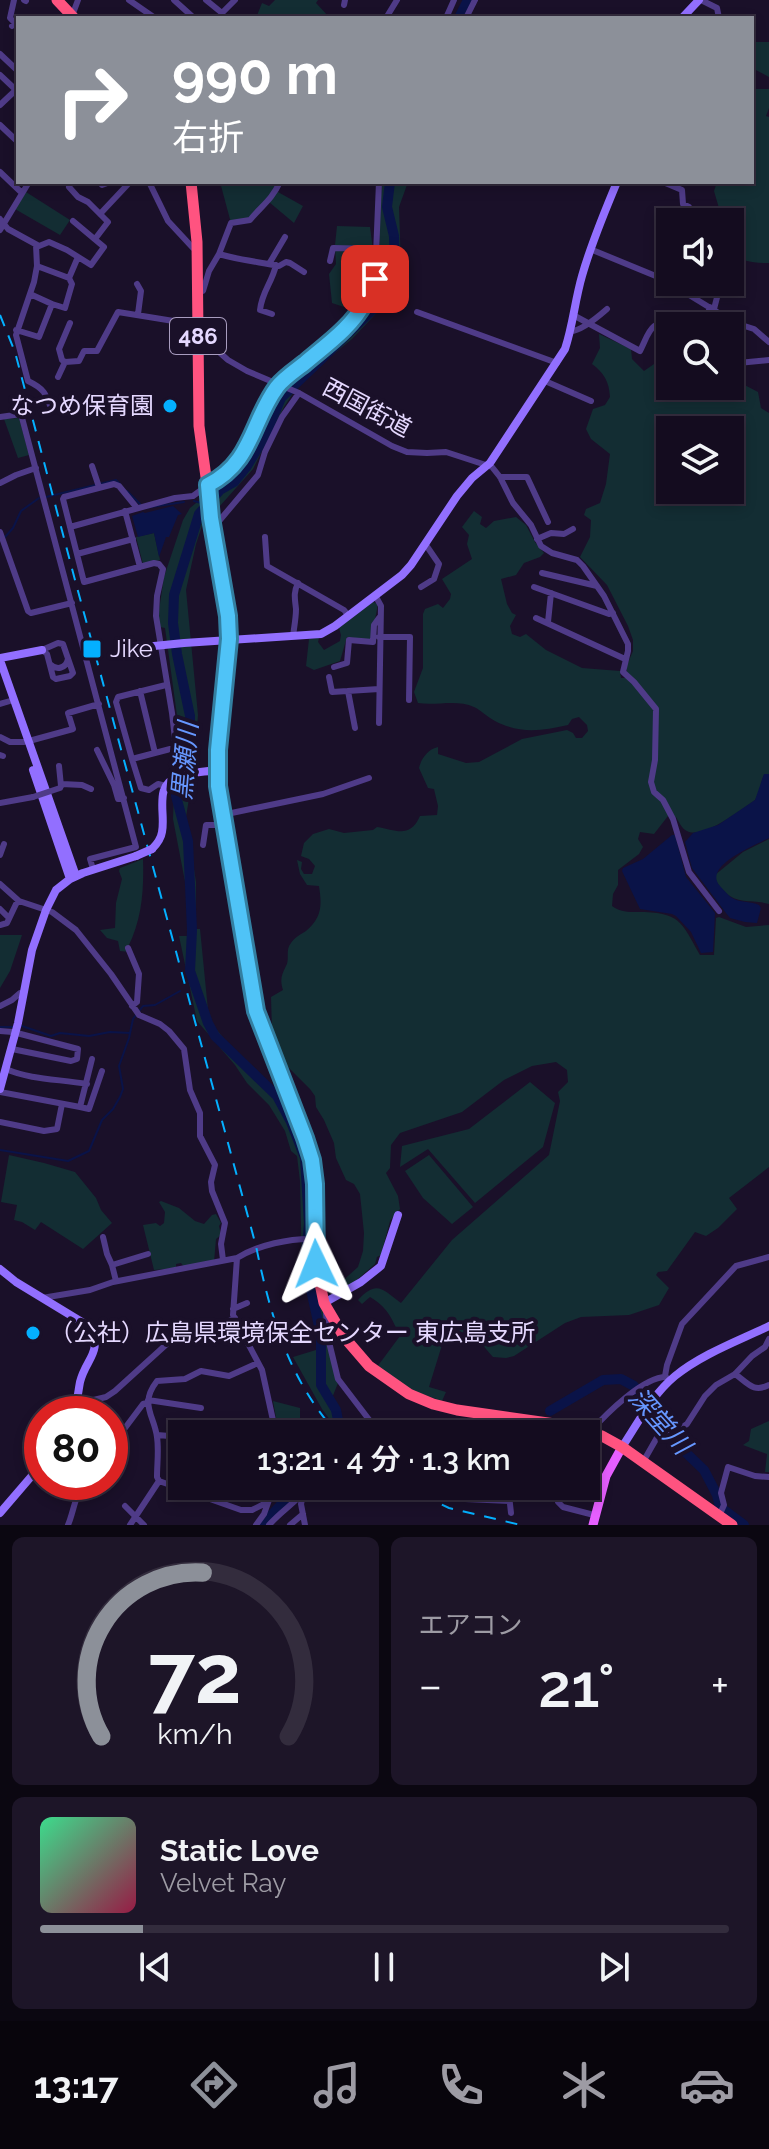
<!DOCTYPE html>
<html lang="ja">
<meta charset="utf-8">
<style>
:root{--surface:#140c1f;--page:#1d1528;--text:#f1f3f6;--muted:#9d9ba4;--line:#332c3d;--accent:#8c9099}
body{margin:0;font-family:Raleway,"Noto Sans JP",sans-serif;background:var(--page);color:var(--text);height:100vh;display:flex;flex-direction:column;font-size:30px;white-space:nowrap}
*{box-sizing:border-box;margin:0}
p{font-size:26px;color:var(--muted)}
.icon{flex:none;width:44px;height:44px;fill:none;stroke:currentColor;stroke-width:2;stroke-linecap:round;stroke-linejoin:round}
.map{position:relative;height:1525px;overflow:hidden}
.side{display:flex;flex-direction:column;gap:12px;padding:12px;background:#0b0711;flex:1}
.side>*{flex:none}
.guide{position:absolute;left:16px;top:16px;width:738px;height:168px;border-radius:0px;box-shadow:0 4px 12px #0003,0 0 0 2px var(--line);background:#8c9099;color:#fff;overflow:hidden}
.tools{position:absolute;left:656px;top:208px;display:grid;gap:16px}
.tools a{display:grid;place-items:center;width:88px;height:88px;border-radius:0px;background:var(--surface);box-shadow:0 4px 12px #0003,0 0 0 2px var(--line);font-size:40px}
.speed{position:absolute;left:24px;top:1396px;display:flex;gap:16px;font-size:40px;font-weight:700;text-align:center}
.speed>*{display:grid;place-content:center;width:104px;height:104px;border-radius:50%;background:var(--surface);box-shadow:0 4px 12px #0003,0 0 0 2px var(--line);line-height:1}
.speed .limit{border:12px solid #d22;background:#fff;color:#111}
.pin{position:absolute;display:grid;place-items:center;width:68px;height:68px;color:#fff;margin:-34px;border-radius:16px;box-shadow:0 4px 12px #0006}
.me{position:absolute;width:88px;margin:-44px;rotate:358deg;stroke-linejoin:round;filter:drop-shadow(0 0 6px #0008)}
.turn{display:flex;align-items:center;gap:28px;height:168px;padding:0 24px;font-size:36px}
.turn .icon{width:104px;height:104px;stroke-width:2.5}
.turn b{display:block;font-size:56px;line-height:68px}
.big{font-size:60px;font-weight:600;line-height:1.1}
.side .tile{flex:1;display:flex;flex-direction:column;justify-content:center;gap:12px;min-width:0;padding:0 28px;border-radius:12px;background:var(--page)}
.side .dial{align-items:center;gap:0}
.dial svg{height:208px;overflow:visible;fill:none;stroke:var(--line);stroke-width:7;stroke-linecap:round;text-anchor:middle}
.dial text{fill:var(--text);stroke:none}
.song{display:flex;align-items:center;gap:24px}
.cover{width:96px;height:96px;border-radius:12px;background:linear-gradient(135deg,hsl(150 70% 55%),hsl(340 70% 35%))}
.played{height:8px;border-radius:4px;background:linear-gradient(90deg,var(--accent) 15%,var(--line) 15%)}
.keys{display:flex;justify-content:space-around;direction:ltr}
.heat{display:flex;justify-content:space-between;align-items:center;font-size:44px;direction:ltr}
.side .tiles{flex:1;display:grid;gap:12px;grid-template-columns:1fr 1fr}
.tile:last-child{grid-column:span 2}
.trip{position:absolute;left:168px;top:1420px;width:432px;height:80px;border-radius:0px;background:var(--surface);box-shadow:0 4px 12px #0003,0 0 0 2px var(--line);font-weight:600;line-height:80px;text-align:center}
.tabs{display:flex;height:128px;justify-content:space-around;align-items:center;background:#08050c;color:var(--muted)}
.tabs .icon{width:56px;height:56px}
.tabs .on{color:var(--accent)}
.tabs b{font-size:36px;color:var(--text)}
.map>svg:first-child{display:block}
.green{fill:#132d33;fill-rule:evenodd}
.water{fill:#0a1348}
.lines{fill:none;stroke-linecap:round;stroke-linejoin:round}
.stream{stroke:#0a1348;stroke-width:2}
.river{stroke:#0a1348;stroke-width:10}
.street{stroke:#4f3b88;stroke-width:6}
.secondary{stroke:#926fff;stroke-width:8}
.primary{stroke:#e65fff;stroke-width:9}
.highway{stroke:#ff5380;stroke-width:11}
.rail{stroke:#04b0ff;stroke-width:2;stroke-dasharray:12 10;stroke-linecap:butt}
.street-bridge{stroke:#4f3b88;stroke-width:6}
.secondary-bridge{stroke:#926fff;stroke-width:8}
.route-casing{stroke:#337fa1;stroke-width:20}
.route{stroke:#4fc3f7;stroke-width:14}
.poi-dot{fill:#04b0ff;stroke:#1a1029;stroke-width:3}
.labels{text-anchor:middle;stroke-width:8;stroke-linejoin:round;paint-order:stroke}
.shield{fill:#1a1029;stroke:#a89cbf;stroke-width:2}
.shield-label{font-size:22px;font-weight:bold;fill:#e5d8ff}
.poi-label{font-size:24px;fill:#e5d8ff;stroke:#1a1029;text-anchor:start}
.street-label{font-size:24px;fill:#e5d8ff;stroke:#1a1029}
.water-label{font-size:26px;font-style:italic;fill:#6697ff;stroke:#1a1029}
</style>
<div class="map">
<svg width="769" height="1525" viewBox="0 0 769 1525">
<rect width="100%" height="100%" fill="#1a1029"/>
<path class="green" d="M275 0H318L316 3 330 18H256L262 3 269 6Z
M752 42H769V77L752 68Z
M752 89H769V108L766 116 769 117V263C735 263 730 256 730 222H723L714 191 717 182H752Z
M220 182H280L278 192 303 206 294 223 269 202 250 220 231 223Z
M382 182H408L399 207 401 267 391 298 352 339 324 362 295 390 284 407 253 469 202 526 196 544 186 590 198 715 194 768 186 817 196 882V929H200L209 1020 229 1045 279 1092 299 1136 307 1159 310 1191V1234L313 1276 325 1315 338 1383 332 1398 341 1410 339 1421 333 1424 322 1409 293 1357 316 1350 317 1331 302 1271 300 1181 297 1156 291 1151 285 1131 269 1105 247 1083 235 1065 197 1021 179 936H189L187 892 173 819 175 768 179 730 165 628 160 627 158 617 164 577 183 520 190 508 229 476 248 450 280 389 354 325 372 298 377 282 380 256 379 222Z
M26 192 70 220 60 235 15 209Z
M337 226 370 227 374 257 369 282 365 283 353 310 332 303 329 274 336 264 335 245Z
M599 334 631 349 632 359 644 371 664 357 662 355 665 348 670 349V386H730V373L733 379 758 392 761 408 769 413V774L764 775C760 783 760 793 755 800 742 809 702 840 687 831 682 829 679 822 676 817L668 816 654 834 640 832 638 839 643 847 639 854 618 870V885L613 894 612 906C620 912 628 912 637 912 680 912 681 921 700 955H714L716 918 719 917 746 927 769 925V1167L729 1198 737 1209 718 1228 706 1236 695 1232 667 1271 658 1272 656 1275 669 1288 659 1305 629 1315 581 1317 565 1323 514 1356 506 1358 493 1357C475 1337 475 1330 446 1332L429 1387 446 1392 442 1401 411 1390 377 1367 400 1336C391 1317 388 1308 370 1297L362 1304 358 1300C377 1280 382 1289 401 1303L452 1240 549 1155 560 1101 558 1092 568 1082 567 1070 556 1062 532 1066 504 1080 462 1112 400 1133 391 1145 390 1168 386 1173 398 1196 400 1209 390 1221 381 1255 377 1257 375 1264 344 1291 335 1294 339 1284 358 1267 363 1251 364 1233 360 1194 354 1184 346 1180 336 1158 334 1143 324 1120 316 1107 315 1096 310 1089 286 1065 280 1051 272 1030 271 997 283 990C280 980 281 976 286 966 290 959 285 950 291 943 294 938 301 934 306 931 322 917 322 906 319 886L307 885 300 874 297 860 302 862 301 869 304 874H312L315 866 309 859 301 856 304 843 313 834 329 829 344 833 373 830 377 827C396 830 410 839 420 816L437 815 438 806 434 789 428 788 419 768C421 759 428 749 438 747V754L466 763 479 762 522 739 567 730 573 733 576 738H582L588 731 587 725 579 717 572 719 568 725C541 731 520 734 495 721 487 717 481 710 474 707 457 699 436 706 418 703L414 692 423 668V614L425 609 438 604 443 608 450 599 451 594 442 579 472 559 467 544 469 535 462 527 474 511 482 517 480 524 486 528 494 521 516 517 526 525 535 542 544 553 540 557 524 563 516 575 501 579 507 604 512 613 516 615 510 626 512 634 520 637 526 634 546 650 582 668 620 671 621 678H627V665L633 651V640L628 626 607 585 580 557 590 537 591 520 584 515 586 509 600 503 606 484 610 454 591 439 586 429 593 409 605 405 610 397C609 381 604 373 592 364L600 348ZM670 430H730V490H670Z
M19 418 29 455 18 458 4 419Z
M154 533 160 560 143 564 136 537Z
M373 602 378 604 371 640 347 637 340 661 314 670 306 666 309 639 319 638 318 642 324 650 340 641 341 635 339 628Z
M769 839V904C753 899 738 905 725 892 719 886 716 883 715 875L743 852Z
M143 859C144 890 142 919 128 947L130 952 120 951 118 941 107 938 100 930 115 928 116 903 122 879 119 871 120 868Z
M0 935H22L10 971 0 988Z
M530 1082 555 1103 543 1147 475 1203 428 1149 400 1167 402 1146 469 1129Z
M9 1155 44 1163 75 1172 96 1198 101 1210 112 1223 83 1249 41 1222 35 1230 22 1222 14 1220 17 1205 1 1202Z
M429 1155 473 1207 452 1224 423 1198 405 1171Z
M161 1201 179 1208 195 1221 204 1224 212 1215 216 1214 221 1223 219 1226 221 1235 216 1239 214 1262 185 1268 181 1263 176 1264V1268L154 1270 143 1225 156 1223 160 1226 164 1223 165 1212 159 1202Z
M273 1401 300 1408V1418L316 1424 313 1434H279Z
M769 1421V1472H765L767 1454 743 1445 749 1441 751 1429Z"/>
<path class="water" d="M173 506 182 514 178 515 169 537H166L159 557 154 533 138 537 132 516 143 512 145 513Z
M764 774H769V838C755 845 702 866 720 886 724 890 729 897 734 899 742 903 751 901 759 905L761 908 757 923 745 922 730 918 726 913 692 868 685 842 693 833 718 825 755 800Z
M672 835H675L686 877 715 913 713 952 701 953 691 932 676 916 672 914 640 909 622 871 623 868 643 859Z"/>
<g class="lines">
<path class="stream" d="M127 491 140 504
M46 497 116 480 120 484
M194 501 205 504
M144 508 184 502
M5 537 13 528 21 511 39 498
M192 989H196
M22 1026 51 1036 60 1033 89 1036 110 1032 130 1033
M0 1027H13
M0 1150 68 1161 89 1151 102 1120 113 1109 120 1097 123 1089 119 1066 129 1038 133 1019 143 1006 155 1005 180 991"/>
<path class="river" d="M459 18 468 0
M550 1411 603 1380 621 1379 634 1386 662 1417 681 1448 704 1470 717 1495 720 1507 744 1525
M339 1425 347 1428 354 1434
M335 1434 339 1425 336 1410 321 1385V1335L309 1281 306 1253 309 1224 305 1158 291 1122 277 1096 215 1036 208 1023 190 971 192 930 188 841 176 796 179 776 186 758 190 735V716L177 654 173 623 174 595 199 514 220 490 234 482 247 466 264 438 281 398 387 296 395 266 394 236 387 207 390 182
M512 1434 522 1427
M262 1525 299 1486"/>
<path class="street" d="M24 0 26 1
M129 0 155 18
M174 0 194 18
M206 0 222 13
M701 0 717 8 719 18
M344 5 345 0
M72 16 78 0
M217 18 235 0
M386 18 397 0
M446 18 454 0
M466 18 475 0
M12 26 15 23 10 18 14 0
M0 54 18 71
M0 75 16 90
M0 105 18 88
M0 125 18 142
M0 172 22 193
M99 182 102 185 110 182
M149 182 168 221 193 248H197
M663 182 682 190 683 204 689 207 696 222
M69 187 78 197 88 202 108 222 95 239
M100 214 130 182
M0 219 8 229 39 246 49 242 67 250 91 265 104 247 73 221
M0 230 29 182
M36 245 37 266 34 282 16 335 28 381C45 389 46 394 52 411
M590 249 663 279 735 323 754 329 769 342
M219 254C240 260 259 262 279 266L286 262 290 263 304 272
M330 261 333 248 377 249
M269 264 285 237
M69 278 78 257
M137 284 141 291 138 314
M198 291H203L209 271 219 254 231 223 250 220C262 205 271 201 280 182
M30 294 52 304
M714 309 721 282
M417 312 557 363
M272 314 260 310C262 291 272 283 276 265
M573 315 640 351C649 334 650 317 675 326
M70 323 59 349 62 360 65 362 79 361 84 351H97L118 312 192 324 203 323 219 352 228 360 247 371 299 393 392 446 407 452 427 453 446 452 492 467 500 477 513 503 531 525 541 546 552 553 577 560 583 566 604 596 628 644V651L623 672 634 682 656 709 655 760 651 782 654 792 663 800 673 819 689 872 719 911
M704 326 710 307
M16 330 39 337 52 304 65 308 72 284 69 278 37 266
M571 331C581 331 599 316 607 309
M730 361 738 363 769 360
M58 377 65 362
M545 381 591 401
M0 417 21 414 136 847 90 859 93 869
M92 466 99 487
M500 477H527L548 522
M0 483 16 475 36 468
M137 508 119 486 114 484 64 497 63 499 84 582 154 563 159 564 163 569 157 596 156 616 172 713 175 739 174 748 132 759 141 788 149 790 158 784 166 786
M125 511 140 567
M70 527 175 498 193 496 208 485 221 478 235 464 249 445 279 385 335 337 353 319 365 302 375 279 379 182
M214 527 258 475 265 452 282 417 299 393
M0 532 28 611 31 613 72 603
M265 537 267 566 344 610 348 615
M537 539 551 533 564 534 573 529
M77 554 133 539
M542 573 597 586
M421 587 434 579 439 564 426 545
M534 587 609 614 613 613
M375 595 381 606 379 723
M536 618 625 659
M548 622 551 593
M293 636C294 628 296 618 296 609 295 599 293 593 298 583
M379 637H410L409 700
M58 643 63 644 73 673 70 676 56 679 53 677 47 654 42 650Z
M50 664C57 671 66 668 68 659
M334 667 347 663 349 640 373 642 374 625 379 618
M329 677 332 692 379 689
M140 691 155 753
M348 691 355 728
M0 704 10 701
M0 737 10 742H24
M29 741 73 729 68 713 99 704
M97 750 114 785 118 799 124 798
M0 755 3 756
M132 759 116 702 118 697 166 685
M59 766 61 786
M62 784 82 785 91 789
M0 803 33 797
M222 815 323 794 369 778
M203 845 206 825H224
M0 855 4 844
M0 884 19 901 52 912 76 930 111 974 139 1015 160 1024 169 1031 184 1049 190 1090 200 1113V1136L215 1165 211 1182 212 1191 225 1223 221 1244 223 1260
M0 909 9 918
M0 925 7 923 16 904 19 901
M128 948 139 974 137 1002 132 1006
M0 1006 12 1000 20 993H23
M0 1031 13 1032 78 1049 77 1059 71 1061 12 1049
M6 1069C31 1080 59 1079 87 1084
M0 1092 80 1107 92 1059
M80 1107 89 1109 102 1071
M0 1122 44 1131 57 1129 62 1104
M103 1237 107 1254 112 1265
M237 1258 233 1315 262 1370 276 1434
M116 1281 112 1265 148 1254
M42 1298 90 1290 113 1282 237 1258C258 1245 290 1238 315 1239
M233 1309 247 1303
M329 1312 326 1314 329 1342 338 1379 380 1434
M735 1374C748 1383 753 1393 769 1385
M665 1376 667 1365 682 1324 736 1266 769 1257
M148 1400 201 1408
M77 1404 106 1397 115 1391 169 1342 208 1332 235 1318
M590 1432C606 1414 643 1377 666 1377
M157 1435 182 1437
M110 1455 113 1444 143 1404 147 1403
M643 1462 659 1434 675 1432 687 1424 705 1396 716 1385 735 1374 752 1356 765 1347 769 1339
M159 1481 241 1510H252L268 1502
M321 1486 333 1494 363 1487 397 1490 428 1486H492
M463 1486 465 1499 509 1501
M508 1486 511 1513
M566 1486 558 1502 563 1507 594 1515
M303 1495 301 1504 305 1525
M125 1506 144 1525
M719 1516 724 1505 721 1493 728 1467 755 1476 769 1477
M68 1525C74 1511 75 1493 86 1482
M130 1525 159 1481 157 1477C157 1464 159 1450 157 1437 154 1415 139 1404 157 1381L185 1379 201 1371 229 1376 258 1363
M256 1525 264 1514 274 1486
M269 1525C281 1511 298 1501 309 1486
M290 1525 303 1514"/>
<path class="secondary" d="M682 18 699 0
M144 649 154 646 184 643 321 634 335 626 402 575 411 565 457 496 472 478 490 463 565 349C573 325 575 300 582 276 591 244 604 213 617 182
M0 658 42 650
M0 660 76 876
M33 770 70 879
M152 849C157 844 161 839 162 832 166 813 153 785 179 776 191 772 204 772 217 770
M0 1089 18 1023 32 950 46 910 56 890 70 879 83 873 136 856
M0 1269 16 1282 90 1327C103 1353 86 1358 80 1382 78 1393 77 1403 74 1414
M324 1303 361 1282 381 1266 398 1215
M622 1447C638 1423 652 1395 675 1376 702 1354 738 1341 769 1326
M0 1513 42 1464"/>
<path class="primary" d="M593 1525 606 1476 622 1447"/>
<path class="highway" d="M57 0 74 18
M191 182 197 242 199 426 213 528 228 616 229 639 218 750V786L256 1011 312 1160 315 1184 316 1264 324 1303 344 1337 369 1366 409 1394 433 1404 457 1410 569 1426 602 1436 622 1447 732 1525"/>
<path class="rail" d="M0 315 15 352 75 580 256 1246C270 1315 289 1381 338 1434
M402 1486 449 1508 521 1525"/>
<path class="street-bridge" d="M33 797 60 788"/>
<path class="secondary-bridge" d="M136 856 152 849"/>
</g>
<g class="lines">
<g class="route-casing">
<path id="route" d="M316 1264 315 1184 312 1160 305 1138 256 1011 218 786V750L229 639 228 616 211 518 208 485C253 462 251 422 277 387 284 378 296 370 305 363 326 345 352 327 365 302 369 295 372 287 375 279"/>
</g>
<use href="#route" class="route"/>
</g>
<g class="poi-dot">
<circle cx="170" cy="406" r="8"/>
<rect x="82" y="639" width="20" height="20" rx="4"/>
<circle cx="33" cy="1333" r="8"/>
</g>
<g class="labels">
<rect class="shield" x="170" y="318" width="56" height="36" rx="6"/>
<g class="shield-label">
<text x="198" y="344">486</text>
</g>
<g class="poi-label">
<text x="154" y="414" text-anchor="end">なつめ保育園</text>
<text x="110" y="657">Jike</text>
<text x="49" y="1341">（公社）広島県環境保全センター 東広島支所</text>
</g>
<g class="street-label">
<text transform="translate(367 408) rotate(28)" y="8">西国街道</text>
</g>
<g class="water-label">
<text transform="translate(185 761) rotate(-85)" y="9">黒瀬川</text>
<text transform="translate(660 1421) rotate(48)" y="9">深堂川</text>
</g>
</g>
</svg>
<div class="tools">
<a><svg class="icon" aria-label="sound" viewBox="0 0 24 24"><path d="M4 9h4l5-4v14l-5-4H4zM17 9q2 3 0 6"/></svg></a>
<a><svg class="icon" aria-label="search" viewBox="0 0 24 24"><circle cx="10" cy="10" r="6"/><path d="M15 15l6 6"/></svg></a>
<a><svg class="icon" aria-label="layers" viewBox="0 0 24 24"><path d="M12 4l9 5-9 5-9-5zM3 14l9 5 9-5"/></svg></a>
</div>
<div class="speed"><div class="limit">80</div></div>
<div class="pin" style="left:375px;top:279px;background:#d93025"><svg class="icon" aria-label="arrive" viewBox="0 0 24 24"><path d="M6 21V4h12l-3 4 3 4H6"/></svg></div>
<svg class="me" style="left:316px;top:1264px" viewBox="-20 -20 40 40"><path d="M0-17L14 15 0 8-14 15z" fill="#4fc3f7" stroke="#fff" stroke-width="4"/></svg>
<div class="trip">13:21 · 4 分 · 1.3 km</div>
<div class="guide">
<div class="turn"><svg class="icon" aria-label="right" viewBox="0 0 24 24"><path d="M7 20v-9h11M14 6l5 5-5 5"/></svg><div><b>990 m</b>右折</div></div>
</div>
</div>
<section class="side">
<div class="tiles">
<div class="tile dial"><svg viewBox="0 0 100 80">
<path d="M14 69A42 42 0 1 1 86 69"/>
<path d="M14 69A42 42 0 0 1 53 6" stroke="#8c9099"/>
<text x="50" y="56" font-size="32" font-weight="700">72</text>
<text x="50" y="72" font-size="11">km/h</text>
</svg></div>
<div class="tile"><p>エアコン</p>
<div class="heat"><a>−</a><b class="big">21°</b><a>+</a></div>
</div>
<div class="tile">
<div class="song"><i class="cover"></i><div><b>Static Love</b><p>Velvet Ray</p></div></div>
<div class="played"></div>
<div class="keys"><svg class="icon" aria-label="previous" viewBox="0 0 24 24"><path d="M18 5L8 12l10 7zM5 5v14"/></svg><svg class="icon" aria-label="pause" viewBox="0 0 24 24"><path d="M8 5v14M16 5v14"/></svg><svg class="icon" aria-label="next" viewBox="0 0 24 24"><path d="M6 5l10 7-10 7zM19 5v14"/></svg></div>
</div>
</div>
</section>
<nav class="tabs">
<b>13:17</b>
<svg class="icon on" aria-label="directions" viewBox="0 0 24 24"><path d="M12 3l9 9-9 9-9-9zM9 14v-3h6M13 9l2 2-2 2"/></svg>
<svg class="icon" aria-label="music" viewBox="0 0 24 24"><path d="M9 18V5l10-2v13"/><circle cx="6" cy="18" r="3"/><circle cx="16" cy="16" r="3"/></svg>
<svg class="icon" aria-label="phone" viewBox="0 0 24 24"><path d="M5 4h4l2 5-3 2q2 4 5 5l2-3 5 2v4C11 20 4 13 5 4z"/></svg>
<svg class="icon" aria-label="climate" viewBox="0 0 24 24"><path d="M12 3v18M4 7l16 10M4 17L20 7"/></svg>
<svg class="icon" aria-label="car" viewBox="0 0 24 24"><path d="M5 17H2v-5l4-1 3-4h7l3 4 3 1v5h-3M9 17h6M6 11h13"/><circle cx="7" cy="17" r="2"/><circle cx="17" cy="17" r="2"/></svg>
</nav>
